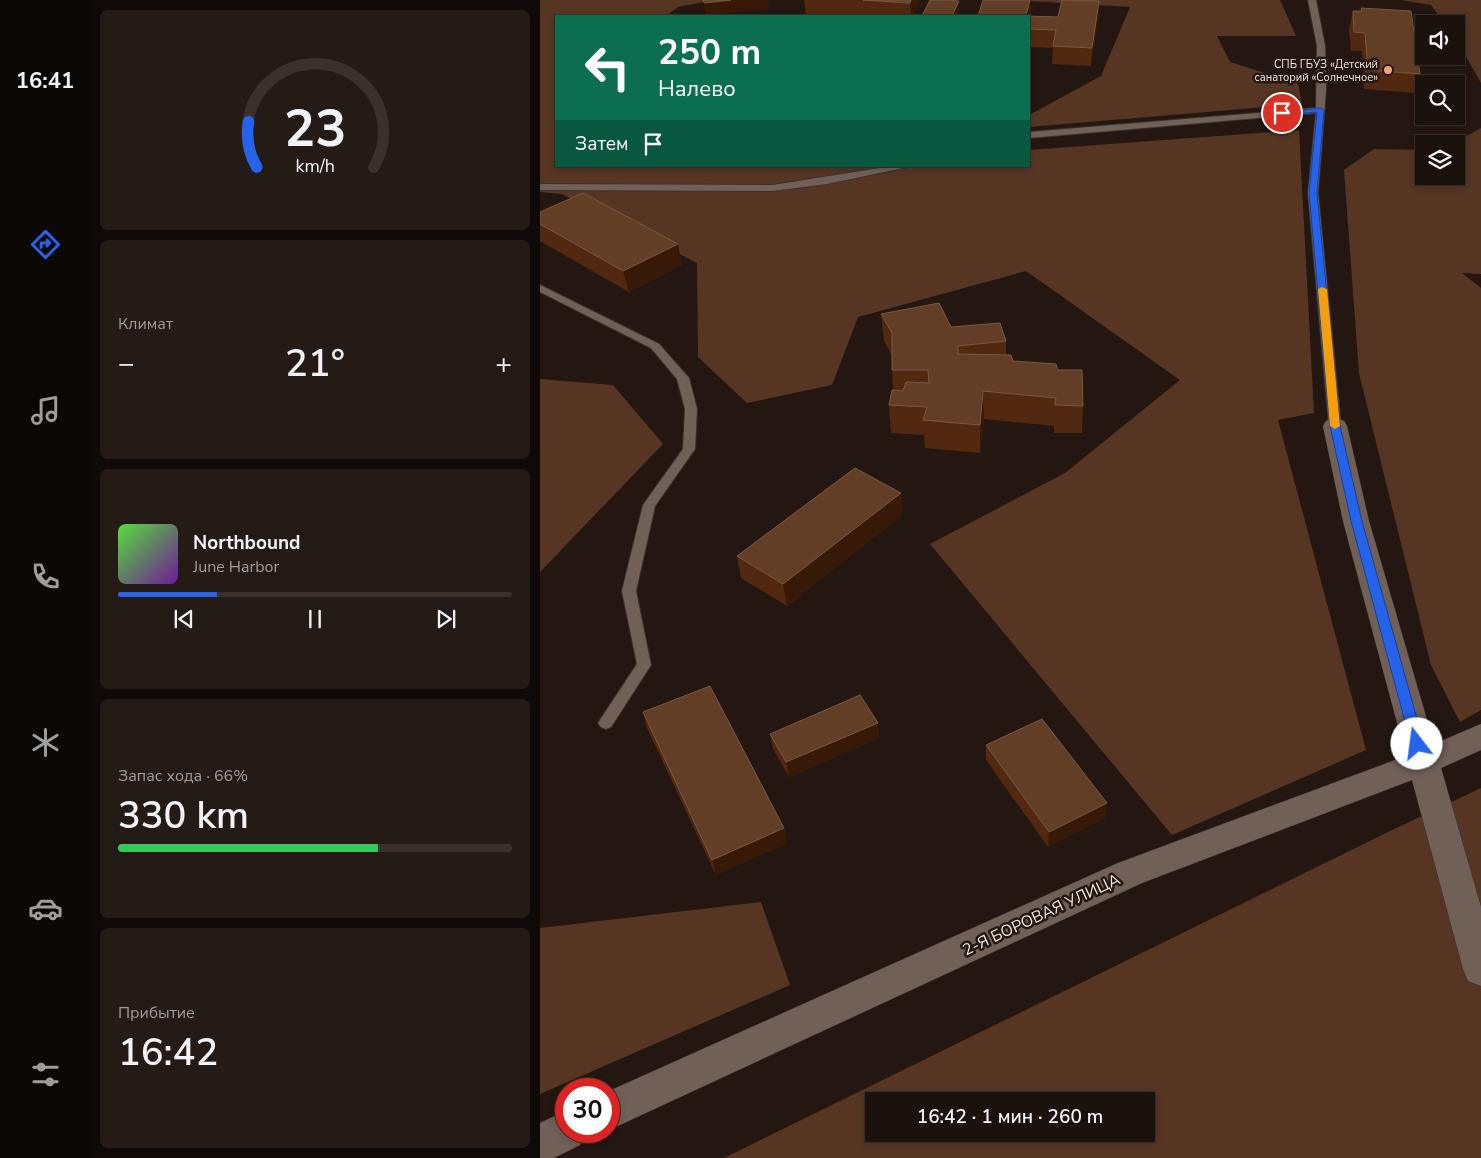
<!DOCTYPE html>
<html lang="ru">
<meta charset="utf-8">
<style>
:root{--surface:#1b110d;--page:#241a16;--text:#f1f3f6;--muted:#a09d9d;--line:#39312e;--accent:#2563eb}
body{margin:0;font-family:"Nunito Sans",sans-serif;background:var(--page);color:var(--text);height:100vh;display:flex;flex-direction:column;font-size:19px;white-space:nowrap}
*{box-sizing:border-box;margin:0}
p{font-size:16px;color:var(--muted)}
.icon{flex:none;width:28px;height:28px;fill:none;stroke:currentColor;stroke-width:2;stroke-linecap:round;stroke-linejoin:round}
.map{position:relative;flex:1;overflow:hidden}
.sheet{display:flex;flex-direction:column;gap:10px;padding:10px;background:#0f0907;width:450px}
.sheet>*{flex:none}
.guide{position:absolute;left:15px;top:15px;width:475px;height:152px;border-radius:0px;box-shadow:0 2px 8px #0003,0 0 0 1px var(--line);background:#0b6e4f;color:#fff;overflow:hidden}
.fabs{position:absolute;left:875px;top:15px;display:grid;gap:10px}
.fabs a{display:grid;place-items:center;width:50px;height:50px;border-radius:0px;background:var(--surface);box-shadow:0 2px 8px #0003,0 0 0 1px var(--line);font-size:25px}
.speed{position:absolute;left:15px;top:1078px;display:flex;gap:10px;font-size:25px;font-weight:700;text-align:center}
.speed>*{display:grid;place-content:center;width:65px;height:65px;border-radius:50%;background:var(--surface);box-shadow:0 2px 8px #0003,0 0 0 1px var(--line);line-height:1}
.speed .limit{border:8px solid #d22;background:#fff;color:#111}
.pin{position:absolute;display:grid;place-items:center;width:42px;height:42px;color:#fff;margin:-21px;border:2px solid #fff;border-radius:50%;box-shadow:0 1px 5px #0007}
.me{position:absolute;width:55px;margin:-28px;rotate:345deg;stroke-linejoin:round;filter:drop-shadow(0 0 4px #0008)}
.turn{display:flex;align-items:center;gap:18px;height:105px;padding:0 20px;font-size:22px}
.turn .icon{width:65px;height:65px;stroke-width:2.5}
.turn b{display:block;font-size:35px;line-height:42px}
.then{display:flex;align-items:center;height:48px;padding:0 20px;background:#0003;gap:10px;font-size:19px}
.big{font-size:38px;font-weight:600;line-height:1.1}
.sheet .tile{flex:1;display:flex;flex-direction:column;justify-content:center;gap:8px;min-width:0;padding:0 18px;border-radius:8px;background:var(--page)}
.sheet .dial{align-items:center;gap:0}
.dial svg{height:130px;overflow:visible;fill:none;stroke:var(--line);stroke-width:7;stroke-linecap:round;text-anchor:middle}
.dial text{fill:var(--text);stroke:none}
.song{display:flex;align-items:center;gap:15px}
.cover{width:60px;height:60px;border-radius:8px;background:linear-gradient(135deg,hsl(110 70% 55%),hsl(280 70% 35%))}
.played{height:5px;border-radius:2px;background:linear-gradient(90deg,var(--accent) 25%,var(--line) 25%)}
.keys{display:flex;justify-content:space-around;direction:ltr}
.heat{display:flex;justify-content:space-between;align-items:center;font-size:28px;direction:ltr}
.charge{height:8px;border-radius:4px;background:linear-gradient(90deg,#34c759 66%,var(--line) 0)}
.trip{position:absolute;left:325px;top:1092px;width:290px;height:50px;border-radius:0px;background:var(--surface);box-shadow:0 2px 8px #0003,0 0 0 1px var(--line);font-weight:600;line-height:50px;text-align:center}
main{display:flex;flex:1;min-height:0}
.dock{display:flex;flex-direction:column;width:90px;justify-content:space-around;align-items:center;background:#0b0705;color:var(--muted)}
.dock .icon{width:35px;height:35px}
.dock .current{color:var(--accent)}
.dock b{font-size:22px;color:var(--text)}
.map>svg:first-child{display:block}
.green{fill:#563523;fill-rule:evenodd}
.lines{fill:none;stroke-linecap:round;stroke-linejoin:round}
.lane-casing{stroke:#3a312e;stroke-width:2}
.street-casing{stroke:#3a312e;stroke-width:1}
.lane{fill:#706058;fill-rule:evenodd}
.street{fill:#706058;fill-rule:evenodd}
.wall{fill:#522910}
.shaded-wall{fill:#381907}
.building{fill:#633e26;stroke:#795844}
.route{fill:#2563eb;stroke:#184099}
.slow{fill:#f59e0b}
.poi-dot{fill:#f0a279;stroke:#241711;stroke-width:2}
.labels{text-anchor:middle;stroke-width:5;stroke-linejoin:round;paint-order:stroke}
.far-poi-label{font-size:11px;fill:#efe6e1;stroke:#241711;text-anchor:end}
.near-street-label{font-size:16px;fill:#efe6e1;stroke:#241711}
</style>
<main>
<nav class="dock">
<b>16:41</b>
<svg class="icon current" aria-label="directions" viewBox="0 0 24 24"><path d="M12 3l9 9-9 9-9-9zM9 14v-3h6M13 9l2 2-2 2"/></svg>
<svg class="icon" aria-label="music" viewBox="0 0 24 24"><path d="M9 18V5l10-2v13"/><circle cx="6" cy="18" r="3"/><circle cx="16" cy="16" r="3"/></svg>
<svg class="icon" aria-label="phone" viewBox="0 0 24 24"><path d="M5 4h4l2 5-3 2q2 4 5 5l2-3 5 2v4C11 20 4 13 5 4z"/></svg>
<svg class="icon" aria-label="climate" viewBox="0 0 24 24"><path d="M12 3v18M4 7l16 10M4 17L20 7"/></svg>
<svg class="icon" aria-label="car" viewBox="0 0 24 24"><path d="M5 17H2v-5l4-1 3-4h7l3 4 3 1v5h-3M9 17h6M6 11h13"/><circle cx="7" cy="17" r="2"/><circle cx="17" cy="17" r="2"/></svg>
<svg class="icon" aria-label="filters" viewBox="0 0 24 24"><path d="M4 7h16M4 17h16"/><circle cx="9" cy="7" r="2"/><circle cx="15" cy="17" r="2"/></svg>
</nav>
<section class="sheet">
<div class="tile dial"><svg viewBox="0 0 100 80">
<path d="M14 69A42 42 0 1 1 86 69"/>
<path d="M14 69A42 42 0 0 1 9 41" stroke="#2563eb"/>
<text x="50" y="56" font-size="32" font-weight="700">23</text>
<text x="50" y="72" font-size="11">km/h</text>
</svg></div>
<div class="tile"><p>Климат</p>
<div class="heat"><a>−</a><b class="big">21°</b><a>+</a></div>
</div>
<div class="tile">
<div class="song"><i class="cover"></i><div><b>Northbound</b><p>June Harbor</p></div></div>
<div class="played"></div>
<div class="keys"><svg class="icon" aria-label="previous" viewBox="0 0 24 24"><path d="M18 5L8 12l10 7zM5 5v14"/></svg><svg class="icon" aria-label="pause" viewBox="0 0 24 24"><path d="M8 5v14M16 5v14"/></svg><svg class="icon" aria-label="next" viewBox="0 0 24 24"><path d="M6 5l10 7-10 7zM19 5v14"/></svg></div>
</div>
<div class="tile"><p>Запас хода · 66%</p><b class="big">330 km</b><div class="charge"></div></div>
<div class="tile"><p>Прибытие</p><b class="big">16:42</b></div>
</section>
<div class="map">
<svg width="941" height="1158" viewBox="0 0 941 1158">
<rect width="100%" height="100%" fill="#241711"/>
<path class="green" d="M0 0H174L138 7 126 16H16V166H489V150L759 130 774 413 738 420 826 750 632 835 390 544 525 473 640 380 486 271 318 317 292 385 207 403 158 357 157 263 22 194 0 192Z
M471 0H740L756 36H677L690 62 758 83 762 104 489 127V115L561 76 590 7Z
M860 0H941V83L916 39V24H905L891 5Z
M941 128V274L922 273 941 288V710L920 722 891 665 819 373 804 170 834 149 884 150V176H916V144H912Z
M0 379 73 385 123 444 0 572Z
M941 788V1158H184L848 832ZM334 1101H606V1134H334Z
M221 902 250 985 0 1094V928Z"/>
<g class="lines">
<g class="lane-casing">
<path id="lane" d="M768 0H776L785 46 786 90 778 193 801 426 795 430 789 426 768 193 776 113 489 138V132L776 108 777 46Z
M352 166H373L287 184 233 191 0 190V184L233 185Z
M0 285 119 344 149 378 157 409 155 449 115 506 96 591 111 665 71 727 66 729 61 727 58 723 97 664 82 591 103 505 143 449 145 409 137 379 111 348 0 292Z"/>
</g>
<g class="street-casing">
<path id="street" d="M795 418 804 421 807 426 829 521 894 744 941 724V750L901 768 941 907V986L928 981 923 969 872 780 602 883 69 1130V1091L578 863 866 756 803 521 783 426 786 421Z
M26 1111V1131H46L40 1145 14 1158H0V1123Z"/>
</g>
<use href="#lane" class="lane"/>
<use href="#street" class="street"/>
</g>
<path class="wall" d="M264 0H379V3L373 16H295L266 15Z
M559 1 558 19 551 66 512 64 513 48 489 47V16L491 14 490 16 518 17Z
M821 8 880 74 875 93 824 89 822 51H811L809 29 813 11H821Z
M0 212 142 265 89 292 0 241Z
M341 314 411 327 466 341V355L473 361 518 370 543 406 542 433H514V426L444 419 440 453 385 448 384 435 351 433 349 405 353 390 352 370V356L344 341Z
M361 493 362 515 247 606 201 578 197 556Z
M103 712 244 828 247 843 176 875 107 728Z
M338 723 339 738 249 777 233 749 230 734Z
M446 745 567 803 565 818 508 847 446 760Z"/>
<path class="shaded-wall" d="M191 0H228L229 9 166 15 164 3Z
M371 0H379V3L373 16H371L370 3Z
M490 0H491V14L489 23 486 16Z
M419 1V13L418 16H412Z
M559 1 558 19 551 66 552 48Z
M138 244 142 265 89 292 83 271Z
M443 391 444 419 440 453V425Z
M361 493 362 515 247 606 243 584Z
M338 723 339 738 249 777 246 762Z
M567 803 565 818 508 847 509 832Z
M244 828 247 843 176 875 172 860Z"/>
<path class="building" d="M163 0H191L164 3Z
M323 0H371L370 3Z
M390 0H407L419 1 412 16H382Z
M443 0H490L486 16 518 17 522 0 559 1 552 48 513 46 516 30 489 29V16H438Z
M821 8 871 11 880 74 828 70 825 33 814 32 813 11H822Z
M43 193 138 244 83 271 0 224V212Z
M399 303 411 327 460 323 466 341 418 346V354L471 355 473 361 516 364 518 370H542L543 406 515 405 516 398 443 391 440 425 383 420 387 407 349 405 352 390 363 391 366 382 389 383 388 370H352V333L341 314Z
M315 468 361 493 243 584 197 556Z
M170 686 244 828 172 860 103 712Z
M320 695 338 723 246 762 230 734Z
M502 719 567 803 509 832 446 745Z"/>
<path class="route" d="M780 108 784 110 777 193 800 426 822 521 884 744 877 749 871 744 811 521 790 426 769 193 777 112 742 115 738 113Z"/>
<path class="slow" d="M782 287 787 289 800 426 795 429 790 426 778 289Z"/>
<circle class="poi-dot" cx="848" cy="70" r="5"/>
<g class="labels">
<g class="far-poi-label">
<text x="838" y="68">СПБ ГБУЗ «Детский<tspan x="838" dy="13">санаторий «Солнечное»</tspan></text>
</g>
<g class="near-street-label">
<text transform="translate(501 914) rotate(-25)" y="6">2-Я БОРОВАЯ УЛИЦА</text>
</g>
</g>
</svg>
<div class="fabs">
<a><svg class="icon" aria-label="sound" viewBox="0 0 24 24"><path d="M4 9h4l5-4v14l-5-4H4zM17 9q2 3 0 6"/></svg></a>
<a><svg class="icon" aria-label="search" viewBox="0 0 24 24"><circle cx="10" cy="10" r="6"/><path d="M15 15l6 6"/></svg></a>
<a><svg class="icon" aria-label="layers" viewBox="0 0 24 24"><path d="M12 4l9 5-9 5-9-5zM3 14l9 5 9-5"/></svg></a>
</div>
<div class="speed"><div class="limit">30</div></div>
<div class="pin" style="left:742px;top:113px;background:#d93025"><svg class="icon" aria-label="arrive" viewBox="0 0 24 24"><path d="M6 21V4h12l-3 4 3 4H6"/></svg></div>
<svg class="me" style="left:877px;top:744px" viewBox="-20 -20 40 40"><circle r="19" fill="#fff"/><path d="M0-13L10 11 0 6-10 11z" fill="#2563eb"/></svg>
<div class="trip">16:42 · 1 мин · 260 m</div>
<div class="guide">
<div class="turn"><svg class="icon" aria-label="left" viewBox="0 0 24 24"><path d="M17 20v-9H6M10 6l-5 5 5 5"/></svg><div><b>250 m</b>Налево</div></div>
<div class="then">Затем<svg class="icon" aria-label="arrive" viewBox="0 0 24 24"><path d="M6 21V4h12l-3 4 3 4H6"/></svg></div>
</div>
</div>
</main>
